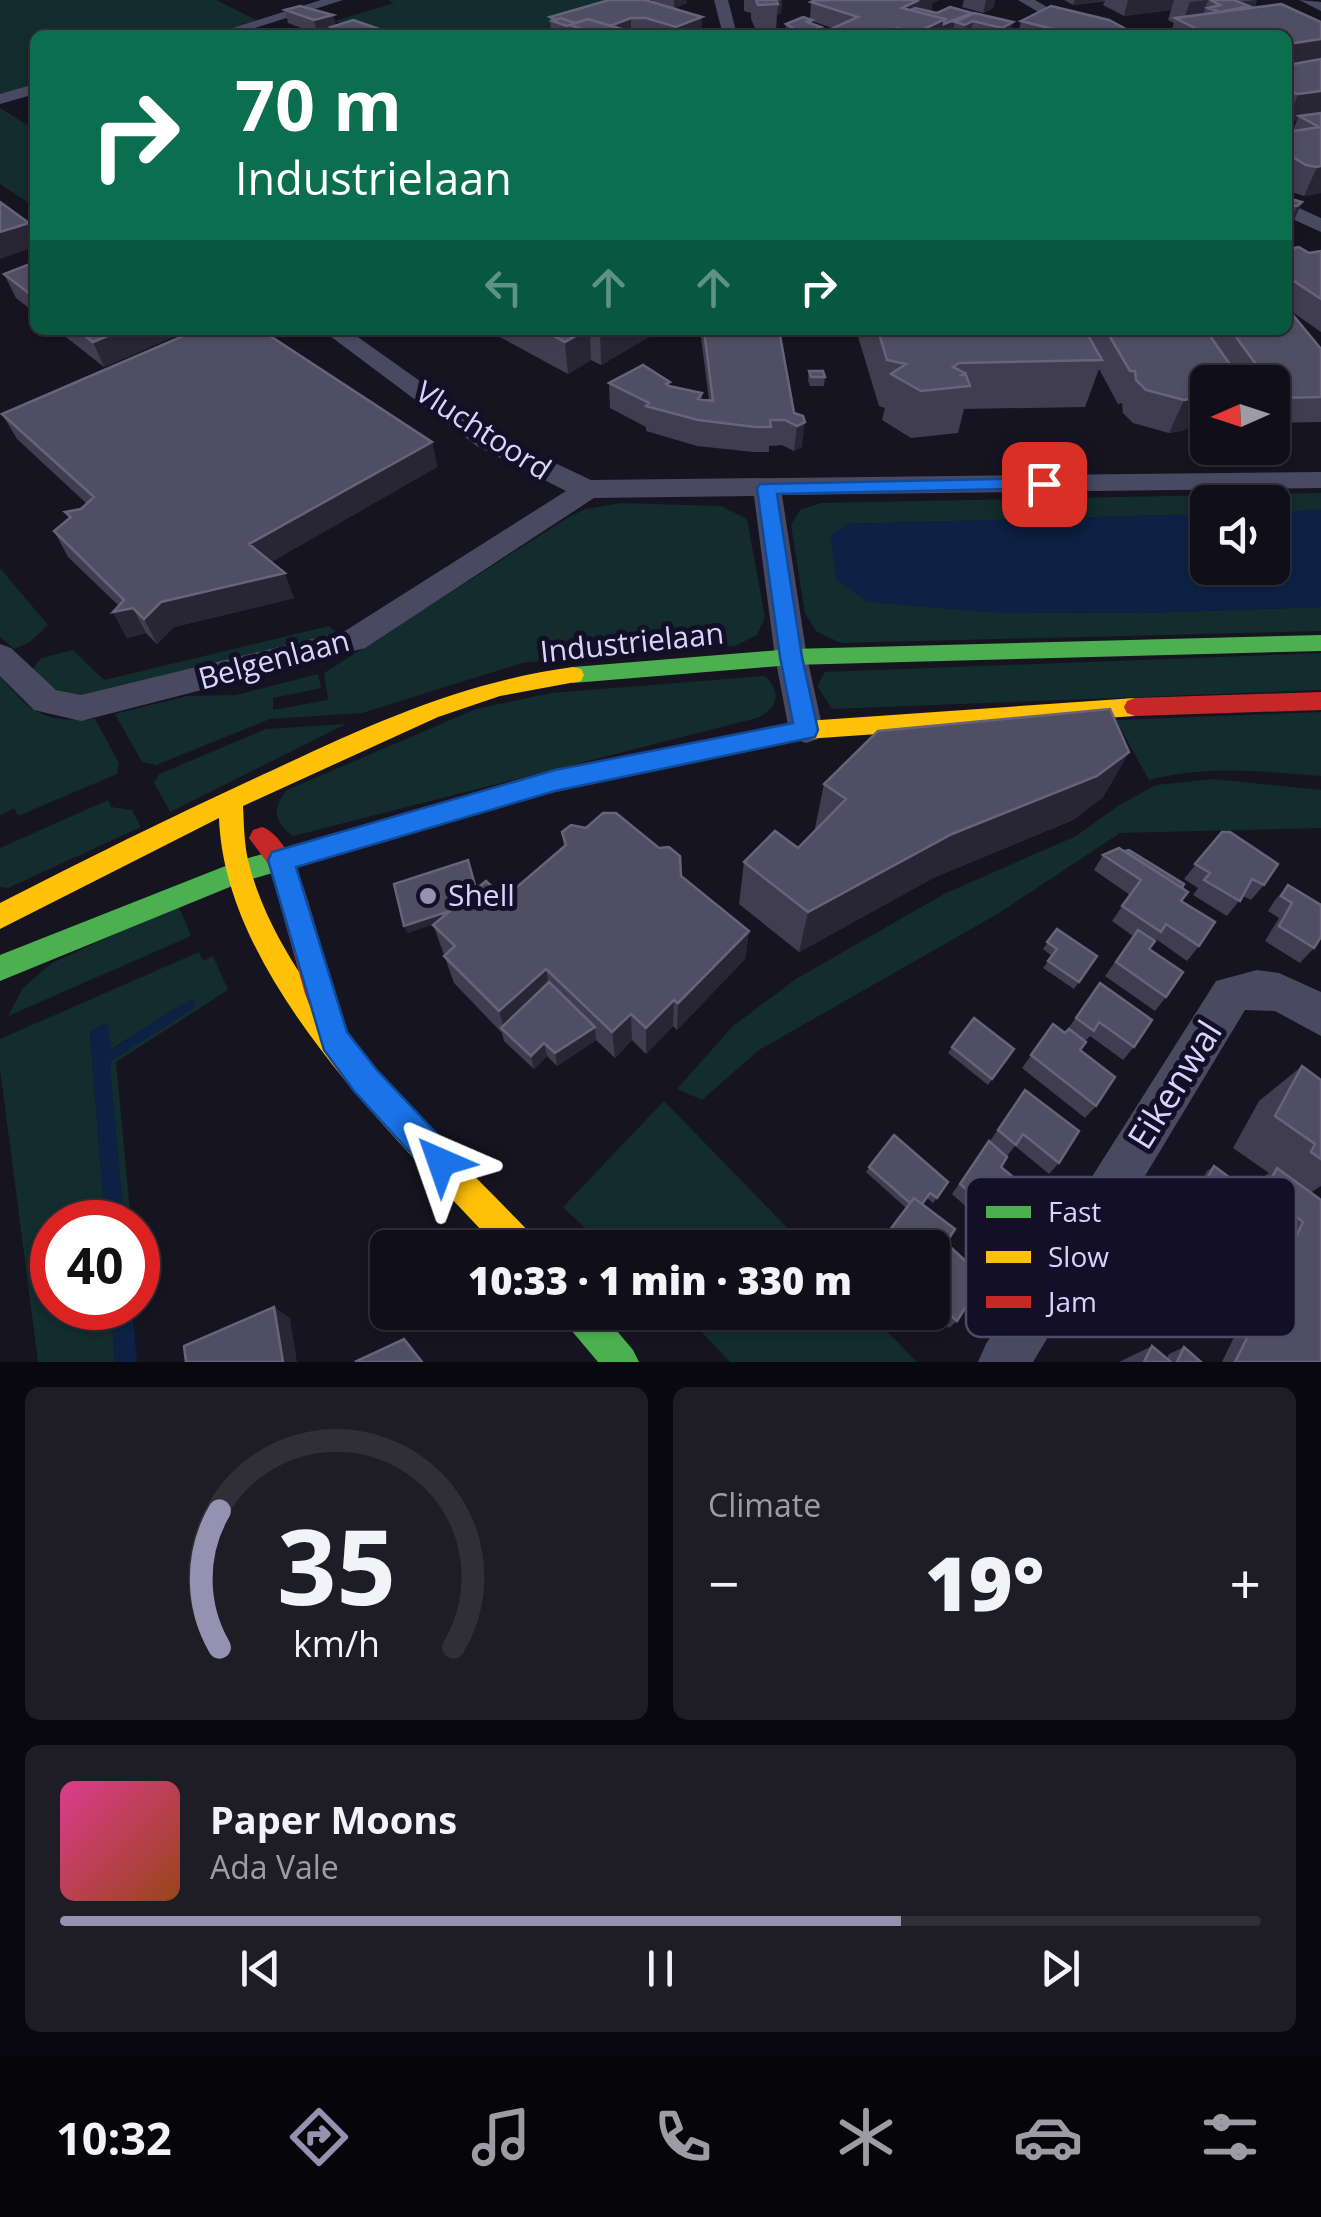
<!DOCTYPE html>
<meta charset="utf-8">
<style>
:root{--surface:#100f19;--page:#1e1d26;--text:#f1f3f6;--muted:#9c9ca2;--line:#302f38;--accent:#9591b1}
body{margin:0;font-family:"Open Sans",sans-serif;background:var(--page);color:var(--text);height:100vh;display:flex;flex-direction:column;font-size:38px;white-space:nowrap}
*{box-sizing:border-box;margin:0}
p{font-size:32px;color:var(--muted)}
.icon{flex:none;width:55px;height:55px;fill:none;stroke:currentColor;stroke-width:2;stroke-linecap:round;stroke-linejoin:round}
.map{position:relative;height:1362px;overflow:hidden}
.panel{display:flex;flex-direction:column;gap:25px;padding:25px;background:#09080e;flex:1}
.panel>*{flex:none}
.banner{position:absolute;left:30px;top:30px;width:1262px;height:305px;border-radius:15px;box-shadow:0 2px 8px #0004,0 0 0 2px var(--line);background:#0b6e4f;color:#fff;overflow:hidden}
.needle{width:65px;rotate:267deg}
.controls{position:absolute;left:1190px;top:365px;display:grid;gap:20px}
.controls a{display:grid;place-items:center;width:100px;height:100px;border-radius:15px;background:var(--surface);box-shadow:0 2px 8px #0004,0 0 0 2px var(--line);font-size:50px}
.speed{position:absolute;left:30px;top:1200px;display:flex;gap:20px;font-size:50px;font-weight:700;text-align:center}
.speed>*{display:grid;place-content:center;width:130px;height:130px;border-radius:50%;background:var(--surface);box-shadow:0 2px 8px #0004,0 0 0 2px var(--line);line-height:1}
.speed .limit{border:15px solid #d22;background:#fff;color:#111}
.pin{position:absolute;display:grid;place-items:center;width:85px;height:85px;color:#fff;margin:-42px;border-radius:20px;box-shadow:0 5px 15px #0006}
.me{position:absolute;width:110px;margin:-55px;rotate:317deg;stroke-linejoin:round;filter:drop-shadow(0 0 8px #0008)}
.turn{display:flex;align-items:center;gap:35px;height:210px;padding:0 40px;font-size:45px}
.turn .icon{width:130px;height:130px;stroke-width:2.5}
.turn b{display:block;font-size:70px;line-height:85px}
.lanes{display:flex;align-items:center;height:95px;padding:0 40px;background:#0003;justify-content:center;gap:50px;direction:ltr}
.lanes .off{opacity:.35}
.big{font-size:75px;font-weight:800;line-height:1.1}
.panel .card{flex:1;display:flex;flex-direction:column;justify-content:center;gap:15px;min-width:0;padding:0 35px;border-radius:15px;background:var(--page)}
.panel .dial{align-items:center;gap:0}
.dial svg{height:260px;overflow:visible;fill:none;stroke:var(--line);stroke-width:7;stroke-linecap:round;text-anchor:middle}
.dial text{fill:var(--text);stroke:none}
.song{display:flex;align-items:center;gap:30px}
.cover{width:120px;height:120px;border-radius:15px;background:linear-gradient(135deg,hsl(330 70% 55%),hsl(20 70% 35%))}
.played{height:10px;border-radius:5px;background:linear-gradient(90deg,var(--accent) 70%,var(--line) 70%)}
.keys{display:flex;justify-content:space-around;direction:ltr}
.heat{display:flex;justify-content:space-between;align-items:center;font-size:55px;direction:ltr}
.panel .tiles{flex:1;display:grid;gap:25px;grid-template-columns:1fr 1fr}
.card:last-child{grid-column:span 2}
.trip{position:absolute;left:370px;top:1230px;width:580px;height:100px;border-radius:15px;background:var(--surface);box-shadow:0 2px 8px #0004,0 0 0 2px var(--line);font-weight:800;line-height:100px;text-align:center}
.tab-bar{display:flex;height:160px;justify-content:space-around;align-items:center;background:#06060a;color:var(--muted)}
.tab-bar .icon{width:70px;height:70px}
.tab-bar .current{color:var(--accent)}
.tab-bar b{font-size:45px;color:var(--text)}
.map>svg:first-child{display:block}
.green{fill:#132c2d}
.water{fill:#0d2144}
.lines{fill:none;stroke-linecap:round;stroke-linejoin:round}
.street{fill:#4a4962;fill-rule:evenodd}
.fast{fill:#4caf50;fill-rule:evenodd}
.slow{fill:#ffc107;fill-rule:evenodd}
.jam{fill:#c62828;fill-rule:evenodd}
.wall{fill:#403d50}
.shaded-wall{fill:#282635}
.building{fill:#504e63;stroke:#66637b;stroke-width:2.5}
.route{fill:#1a73e8;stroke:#114b97;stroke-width:2.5}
.poi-dot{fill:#9591b1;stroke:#130f26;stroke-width:4}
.labels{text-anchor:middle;stroke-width:10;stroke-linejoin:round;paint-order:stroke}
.street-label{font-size:30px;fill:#d9d4ff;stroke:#130f26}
.poi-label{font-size:30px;fill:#d9d4ff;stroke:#130f26;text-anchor:start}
.near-street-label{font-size:35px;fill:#d9d4ff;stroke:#130f26}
.key{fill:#130f26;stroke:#4e4a67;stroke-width:2.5}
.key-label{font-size:28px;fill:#d9d4ff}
</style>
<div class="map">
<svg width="1321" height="1362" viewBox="0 0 1321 1362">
<rect width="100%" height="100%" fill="#161421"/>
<path class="green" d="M0 0H216L256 20 212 35H35V87L0 97Z
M388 0H605L631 8 555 35H373L335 21 394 3Z
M0 108 31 127 35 126V207L0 184Z
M1321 493V510L1273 512 1272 502H1208L1207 514 847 524 983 612 1141 613 1321 607V631L841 643 817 632 805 614 791 525 800 510 821 503Z
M621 503 721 506 747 519 765 617 757 635 735 646 641 649 522 663 362 713 270 719 156 765 142 762 115 714 187 696 236 695 318 674 321 688 273 698V710L328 700 324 673 569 517 585 509Z
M0 568 48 625 30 642 14 649 0 637Z
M329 626 338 634 84 696 54 689 32 670 41 658 73 650 104 680Z
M1321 653V690L832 709 817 686 825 672Z
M0 676C33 715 43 722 95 719L119 763 117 774 18 816 14 808 0 815Z
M765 676C782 692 778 709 757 718L293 836C274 822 271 809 287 790L476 709 551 693Z
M1321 712V776C1262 771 1207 765 1149 780L1116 720Z
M346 724 170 812 154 783 159 774 266 729Z
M1213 779 1321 790V828L1120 833 999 913 759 1050 702 1100 677 1089 733 1026 796 979 944 894 1076 836 1118 806 1156 785Z
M108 800 111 807 132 810 141 827 8 888 0 887V848Z
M178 905 191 936 8 1016 23 988 52 963Z
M199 952 203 961 213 956 228 990 116 1062 131 1222H124L109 1062 191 999 110 1050 90 1031 105 1222H52V1308H111L115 1362H38L0 1068V1039Z
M664 1101 806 1247H605L563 1207Z
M684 1313H869L917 1362H730Z"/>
<path class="water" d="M1321 510V607L1141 613 983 612 867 602 836 579 830 536 847 524 1207 514 1208 568H1272L1273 512Z
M192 998 195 1007 110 1062 124 1222H105L90 1031 107 1023 111 1050Z
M111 1308H132L137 1362H115Z"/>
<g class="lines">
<path class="street" d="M321 0H343L233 35H210Z
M714 0H728L737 35H723Z
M1018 0H1035L1095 35H1077Z
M1299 0 1321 2V11Z
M35 84V94L0 104V94Z
M1288 203 1321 218V232L1288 217Z
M322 330H348L496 435 591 480 1321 472V488L782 495 807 657 823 730 818 739 806 743 794 739 789 730 775 657 754 496 594 498 365 648 81 721 34 710 0 676V644L11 648 56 690 81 695 345 631 566 491 477 446Z
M1257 970 1279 973 1321 992V1036L1275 1011 1245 1010 1033 1362H978L986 1344 1216 981Z"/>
<path class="fast" d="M1321 635V651L791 665 573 683 562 675 573 667 791 649Z
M418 809 427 813 431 820 427 827 242 882 0 981V955L238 861Z
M561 1312H601L633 1350 639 1362H598L566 1324Z"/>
<path class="slow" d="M573 667 581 669 584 675 581 681 500 696 438 717 243 806C244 824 244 842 248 860 281 997 438 1136 533 1236L537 1248H498C395 1136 225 979 219 818L0 929V903C90 857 181 812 273 770 370 724 466 681 573 667Z
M1135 698 1143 701 1146 707 1143 713 1135 716 806 739 555 790 418 831 409 827 405 820 409 813 418 809 555 770 806 721Z"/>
<path class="jam" d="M1321 692V710L1135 716 1127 713 1124 707 1127 701 1135 698Z
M262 827C302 841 321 954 333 994L329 1004 319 1008 309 1004 305 994 269 865 249 838 253 830Z"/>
</g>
<path class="wall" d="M652 0H687V3L674 8 664 6 702 17V35H551L550 17 652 2Z
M744 0H782L781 13 777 15 776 30H756L751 19V13L744 11Z
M809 0H939L932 3 931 12 971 14 1013 22 1010 35H953V32L947 35H821L822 33 832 28 812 21 820 35H785L786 24 810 19 811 2 813 1Z
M964 0H995L993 8 983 13 962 7Z
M1064 0H1257L1254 8 1321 22V193L1304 196 1288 191V132L1293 131 1297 120 1288 122V35H1170L1174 23 1168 20 1171 10 1124 16 1103 5 1105 1 1073 5Z
M285 10 333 15 336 26 377 35H333L332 29 317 34 288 23Z
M1021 21 1137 35H1018Z
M1288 198 1302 202 1288 234Z
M1288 249 1309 253 1321 251V332L1288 309 1321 349V422L1272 423V382H1208V412H1198L1193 422 1185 430 1169 433 1133 423 1123 413 1122 403 1118 404 1099 369 1085 407 964 409 958 433 911 438 882 420 885 408 879 406 856 330H1288Z
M35 262V313L16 298 4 274Z
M57 330H189L104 367Z
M497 330H661L601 365 591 360 568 374 498 336Z
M700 330H779L802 447 794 451 782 445 769 446V452H753L697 446 646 431V427L610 408 609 383 670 387 702 393V399L709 400Z
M809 371 825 377 824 386H810L808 380Z
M2 414 432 442 437 467 271 562 294 598 174 627 157 644 146 633 127 638 113 612 119 606 68 557 54 531 69 519 65 512 81 509 87 504 17 439Z
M1129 752 1103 797 1073 820 935 877 799 952 739 904 744 862 798 848 817 829 815 828 824 784Z
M562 832 681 876 749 931 745 959 677 1030 673 1026 646 1054 632 1040 615 1058 596 1040 557 1066 547 1056 534 1069 504 1041 502 1033 454 983 433 924 407 933 476 889 504 898 564 847Z
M1222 832 1264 885 1251 900 1243 896 1227 916 1193 895 1198 888 1184 879Z
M1103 855 1182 888 1181 901 1199 946 1187 961 1156 939 1154 941 1149 949 1166 997 1155 1011 1105 976 1133 936 1112 921 1130 895 1094 870Z
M1288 885 1314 948 1300 963 1265 941 1279 918 1268 911 1275 900Z
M1057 929 1097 956 1074 989 1043 968 1052 956 1043 949Z
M1100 983 1134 1047 1123 1060 1090 1036 1085 1041 1080 1050 1096 1106 1085 1118 1022 1068 1053 1024 1065 1033Z
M952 1047 1014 1049 988 1085 948 1053Z
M1302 1066 1321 1080V1186L1310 1193 1321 1362H1222L1236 1333 1197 1301 1223 1250 1239 1241 1270 1265 1286 1232 1248 1203 1261 1179 1269 1173 1233 1148 1259 1101Z
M1025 1090 1059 1163 1049 1174 1015 1146 1007 1156 990 1141Z
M989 1141 1001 1167 1015 1231 1005 1241 952 1194Z
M1214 1166 1230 1194 1223 1199 1201 1182 1207 1171Z
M869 1167 948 1182 933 1203 927 1198 922 1204 946 1243 957 1321 949 1328 932 1312V1248H878L906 1208 866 1172Z
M1194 1201 1211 1231 1203 1235 1182 1218 1187 1207Z
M1161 1262 1177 1293 1170 1297 1148 1279 1154 1267Z
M1140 1301 1156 1334 1149 1338 1125 1318 1133 1305Z
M1152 1346 1167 1358 1169 1354 1184 1347 1201 1362H1119Z"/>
<path class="shaded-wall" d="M674 0H687V3L674 8Z
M782 0 781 13 777 15 778 4H773Z
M919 0H939L932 3 931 12 917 19 902 8Z
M986 0H995L993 8 983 13Z
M1075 0H1105L1073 5Z
M1128 0H1174L1171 10 1124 16Z
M1208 0 1200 24 1183 22 1190 2Z
M1257 0 1252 12 1223 13 1229 3Z
M972 13 973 21 970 35H963L965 25 955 22 953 32 947 35H916V33L945 19Z
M333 15 336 28 331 27 332 29 317 34 314 20Z
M702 17V35H676V27Z
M631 18V35H599L594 32Z
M812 20 811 31 821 27 820 35H803L807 22Z
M1013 22 1010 35H1000L1002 28Z
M376 28 377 35H354Z
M897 28 896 35H881Z
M1321 39V74L1288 80V44Z
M1321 84V117L1299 116 1297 120 1288 122 1298 94Z
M1321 166V193L1304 196 1317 167Z
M1302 202 1288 234V227L1297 206Z
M29 223 35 234V247L0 259V232Z
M122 330H189L104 367 93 342Z
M586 330H590L591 360 568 374 565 342Z
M605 330H661L601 365 600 333Z
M1208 390 1193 422 1185 430 1169 433 1184 400Z
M805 422 802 447 794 451 797 426Z
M432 442 437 467 259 569 249 544Z
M285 573 294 598 174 627 157 644 144 619 161 602Z
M133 608 146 633 127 638 113 612Z
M1129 752 1103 797 1073 820 935 877 799 952 808 912 952 834Z
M480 901 482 909 407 933 404 926Z
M749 931 745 959 677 1030 678 1003Z
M546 969 551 996 505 1032 499 1011Z
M674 1000 673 1026 646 1054V1028Z
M631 1014 632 1040 615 1058 612 1032Z
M595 1027 596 1040 557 1066 555 1053Z
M544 1043 547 1056 534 1069 531 1056Z
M274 1307 290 1318 297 1362H283Z"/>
<path class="building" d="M609 0H645L702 17 676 27 646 18H631L610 26 588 19 575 23 560 18 557 20 550 17Z
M756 0H776L778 4 758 5Z
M816 0H919L902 8 945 19 916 33 897 28 881 35H829L822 33 858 17 811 2Z
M1210 0H1234L1249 6 1220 12 1208 8 1220 5Z
M1281 4 1321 22V39L1288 44V35H1209L1175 18Z
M300 6 333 15 314 20 285 10Z
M1051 6 1109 20 1137 35H1077L1021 21Z
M950 7 972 13 944 24 945 19 910 10 915 8 937 13Z
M974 13 1013 22 1002 28 973 21 965 25 955 22Z
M803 17 812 20 807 22 821 27 803 34 786 24Z
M560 18 575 23 567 26 552 21Z
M588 19 622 29 605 35H599L570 25Z
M353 20 376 28 353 35 331 27Z
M967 29 990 35H955Z
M513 30 530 35H498Z
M1321 59V91L1298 94 1288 92V65Z
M1321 113V166L1317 167 1306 165 1288 154V132L1319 127 1299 116Z
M1288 198 1302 202 1297 206 1288 205Z
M0 202 29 223 0 232Z
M1299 247 1309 253 1321 251V299L1288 277V249Z
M35 262V298L4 274Z
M1288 309 1321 349V397L1280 398 1272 388V382H1269L1231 330H1288Z
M77 330H122L93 342Z
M197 330H261L432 442 249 544 285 573 161 602 144 619 133 608 113 612 124 600 54 531 71 517 65 512 81 509 94 497 2 414Z
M543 330H586L565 342Z
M704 330H779L794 413 803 416 805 422 797 426 785 420H770L771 427H755L698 420 646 406 649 403 609 383 643 365 670 382 666 384 669 386 702 393 698 399 713 401Z
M878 330H1085L1102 360 959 363 953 367 965 373 962 375H966L970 386 921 391 891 374 906 364 887 360Z
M1106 330H1206L1240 379H1206L1208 390 1200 397 1184 400 1146 390 1136 380 1135 371H1130Z
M809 371H823L825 377H811Z
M1110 709 1129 752 1097 776 952 834 808 912 744 862 775 831 798 848 846 799 824 784 878 731Z
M603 813H616L659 848 669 847 680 856 681 876 749 931 678 1003 674 1000 646 1028 631 1014 612 1032 546 969 499 1011 444 956 455 946 433 925 486 881 504 898 566 845 562 832 571 825 586 828Z
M1222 832H1230L1278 864 1264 885 1252 879 1240 901 1204 880 1210 873 1195 864Z
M1119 848 1188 892 1181 901 1215 922 1199 946 1166 924 1161 932 1122 906 1141 880 1103 855Z
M1129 850 1184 884 1182 888 1125 851Z
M468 860 476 889 450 911 404 926 394 884Z
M1288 885 1321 905V937L1314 948 1279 926 1292 903 1281 896Z
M1057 929 1097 956 1079 982 1048 961 1057 949 1047 942Z
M1138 930 1155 941 1149 949 1183 972 1166 997 1116 962Z
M549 982 595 1027 555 1053 544 1043 531 1056 501 1028Z
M1100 983 1152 1020 1134 1047 1099 1022 1094 1031 1076 1018Z
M974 1018 1014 1049 992 1079 952 1047Z
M1053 1024 1065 1033 1069 1029 1086 1042 1080 1050 1115 1077 1096 1106 1031 1055Z
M1302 1066 1321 1080V1159L1311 1152 1315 1144 1275 1116Z
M1025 1090 1079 1131 1059 1163 1023 1134 1016 1145 998 1130Z
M894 1135 948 1182 937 1198 930 1193 922 1204 914 1198 910 1203 869 1167Z
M989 1141 1007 1157 1001 1167 1037 1197 1015 1231 960 1184Z
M1214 1166 1237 1183 1230 1194 1208 1177Z
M1277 1168 1321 1200V1362H1235L1253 1326 1212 1293 1239 1241 1279 1272 1303 1222 1264 1192Z
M914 1198 955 1229 946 1243 984 1278 957 1321 935 1301 938 1296 932 1291V1248H885L880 1243Z
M274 1307 283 1362H186L184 1346Z
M404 1339 422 1362H355Z
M1152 1346 1171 1362H1144Z
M1184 1347 1201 1362H1177Z"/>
<path class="route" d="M1044 478 1054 484 1051 488 777 494 802 657 818 730 815 737 555 791 296 867 347 1032 376 1069 452 1150 457 1162 452 1173 441 1177 429 1173 354 1091 324 1050 268 860 272 852 555 770 793 723 780 657 757 488 760 484Z"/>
<circle class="poi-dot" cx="428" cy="896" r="10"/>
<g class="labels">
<g class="street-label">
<text transform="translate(483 431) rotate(33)" y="10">Vluchtoord</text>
<text transform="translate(632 643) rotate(-6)" y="10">Industrielaan</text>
<text transform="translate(274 660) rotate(-15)" y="10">Belgenlaan</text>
</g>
<g class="poi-label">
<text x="448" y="906">Shell</text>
</g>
<g class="near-street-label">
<text transform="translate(1175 1085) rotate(-58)" y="12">Eikenwal</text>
</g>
</g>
<rect x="966" y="1177" width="330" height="160" rx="15" class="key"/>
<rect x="986" y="1206" width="45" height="12" fill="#4caf50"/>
<rect x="986" y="1251" width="45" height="12" fill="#ffc107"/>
<rect x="986" y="1296" width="45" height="12" fill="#c62828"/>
<g class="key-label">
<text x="1048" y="1222">Fast</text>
<text x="1048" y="1267">Slow</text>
<text x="1048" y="1312">Jam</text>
</g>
</svg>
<div class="controls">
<a><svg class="needle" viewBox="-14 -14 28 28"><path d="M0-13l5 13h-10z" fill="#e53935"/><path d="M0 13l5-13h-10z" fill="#9c9ca2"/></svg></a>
<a><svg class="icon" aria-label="sound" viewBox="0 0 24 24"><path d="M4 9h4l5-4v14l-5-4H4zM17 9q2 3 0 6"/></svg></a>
</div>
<div class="speed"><div class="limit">40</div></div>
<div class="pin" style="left:1044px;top:484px;background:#d93025"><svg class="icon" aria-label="arrive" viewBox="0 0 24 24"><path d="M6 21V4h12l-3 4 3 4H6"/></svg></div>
<svg class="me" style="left:441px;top:1162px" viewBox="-20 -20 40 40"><path d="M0-17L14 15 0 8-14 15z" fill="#1a73e8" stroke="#fff" stroke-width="4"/></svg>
<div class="trip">10:33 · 1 min · 330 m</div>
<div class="banner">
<div class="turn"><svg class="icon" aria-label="right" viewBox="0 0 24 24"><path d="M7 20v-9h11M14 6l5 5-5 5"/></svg><div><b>70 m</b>Industrielaan</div></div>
<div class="lanes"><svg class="icon off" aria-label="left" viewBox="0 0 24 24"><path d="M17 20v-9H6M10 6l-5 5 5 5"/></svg><svg class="icon off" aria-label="ahead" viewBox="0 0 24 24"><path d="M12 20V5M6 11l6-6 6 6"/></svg><svg class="icon off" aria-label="ahead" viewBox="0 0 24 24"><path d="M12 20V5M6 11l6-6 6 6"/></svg><svg class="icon" aria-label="right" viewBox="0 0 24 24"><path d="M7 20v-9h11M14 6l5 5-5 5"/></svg></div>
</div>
</div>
<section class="panel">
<div class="tiles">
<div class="card dial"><svg viewBox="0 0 100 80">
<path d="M14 69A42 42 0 1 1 86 69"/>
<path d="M14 69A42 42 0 0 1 14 27" stroke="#9591b1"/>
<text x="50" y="56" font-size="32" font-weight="700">35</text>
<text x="50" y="72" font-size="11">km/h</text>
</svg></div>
<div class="card"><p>Climate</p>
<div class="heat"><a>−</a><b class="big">19°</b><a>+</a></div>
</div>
<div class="card">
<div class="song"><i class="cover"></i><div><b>Paper Moons</b><p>Ada Vale</p></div></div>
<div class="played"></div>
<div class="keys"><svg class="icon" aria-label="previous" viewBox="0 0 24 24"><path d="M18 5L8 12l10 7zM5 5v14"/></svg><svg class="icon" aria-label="pause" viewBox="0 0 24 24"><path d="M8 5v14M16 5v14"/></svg><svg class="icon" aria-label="next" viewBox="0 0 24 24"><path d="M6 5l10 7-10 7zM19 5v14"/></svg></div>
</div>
</div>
</section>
<nav class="tab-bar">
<b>10:32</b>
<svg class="icon current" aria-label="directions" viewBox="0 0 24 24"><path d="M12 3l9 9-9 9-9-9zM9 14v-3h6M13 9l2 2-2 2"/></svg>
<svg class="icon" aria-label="music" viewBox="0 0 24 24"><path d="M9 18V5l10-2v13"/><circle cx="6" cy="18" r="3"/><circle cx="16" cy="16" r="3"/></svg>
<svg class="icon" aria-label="phone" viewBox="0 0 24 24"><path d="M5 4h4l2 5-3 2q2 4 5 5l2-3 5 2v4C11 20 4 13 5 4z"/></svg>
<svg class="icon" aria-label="climate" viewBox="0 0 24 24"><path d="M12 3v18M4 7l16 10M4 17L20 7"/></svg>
<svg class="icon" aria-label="car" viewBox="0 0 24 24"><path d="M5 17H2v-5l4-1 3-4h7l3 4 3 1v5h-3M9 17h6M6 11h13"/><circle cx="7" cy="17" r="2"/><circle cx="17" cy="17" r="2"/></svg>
<svg class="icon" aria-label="filters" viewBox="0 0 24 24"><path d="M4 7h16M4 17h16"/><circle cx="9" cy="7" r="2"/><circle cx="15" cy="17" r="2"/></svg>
</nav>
